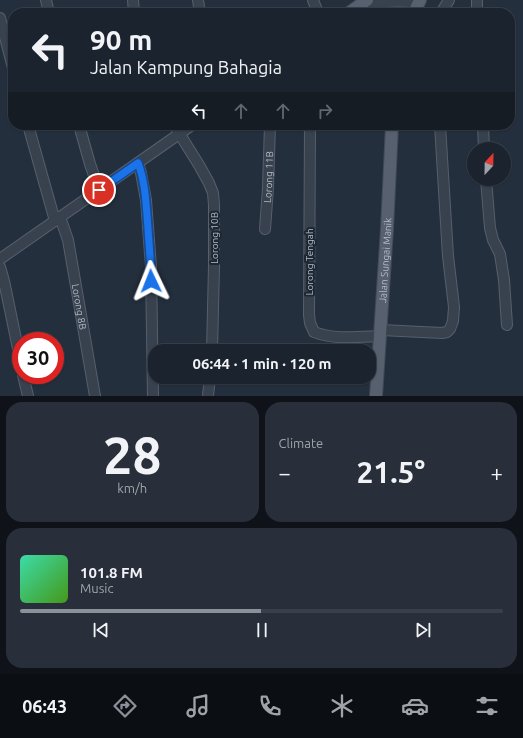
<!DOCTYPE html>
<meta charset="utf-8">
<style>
:root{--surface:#1b232e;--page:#282f3a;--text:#f1f3f6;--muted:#a0a4aa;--line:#39404a;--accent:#8c9099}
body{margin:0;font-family:Ubuntu,sans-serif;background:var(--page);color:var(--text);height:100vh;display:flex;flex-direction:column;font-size:15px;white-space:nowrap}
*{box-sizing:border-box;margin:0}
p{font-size:13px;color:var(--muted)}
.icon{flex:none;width:22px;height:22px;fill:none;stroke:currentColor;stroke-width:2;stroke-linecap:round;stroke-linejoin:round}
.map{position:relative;height:396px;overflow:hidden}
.drawer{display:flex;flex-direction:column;gap:6px;padding:6px;background:#0f1319;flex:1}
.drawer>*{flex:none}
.top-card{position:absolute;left:8px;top:8px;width:507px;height:122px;border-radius:16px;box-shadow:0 1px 3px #0004,0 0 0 1px var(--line);background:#1b232e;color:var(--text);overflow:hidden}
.needle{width:26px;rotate:22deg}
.controls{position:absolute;left:467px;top:142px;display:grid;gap:8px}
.controls a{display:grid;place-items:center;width:44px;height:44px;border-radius:50%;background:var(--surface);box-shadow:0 1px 3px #0004,0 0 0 1px var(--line);font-size:20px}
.speed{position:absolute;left:12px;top:332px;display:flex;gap:8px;font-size:20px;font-weight:700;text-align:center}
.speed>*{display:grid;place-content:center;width:52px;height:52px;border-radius:50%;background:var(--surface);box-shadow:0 1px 3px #0004,0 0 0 1px var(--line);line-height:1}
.speed .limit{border:6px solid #d22;background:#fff;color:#111}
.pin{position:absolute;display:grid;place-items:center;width:34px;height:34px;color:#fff;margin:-17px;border:2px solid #fff;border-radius:50%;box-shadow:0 1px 4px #0007}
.me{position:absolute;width:44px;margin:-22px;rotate:358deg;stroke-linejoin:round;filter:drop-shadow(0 0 3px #0008)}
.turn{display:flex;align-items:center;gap:14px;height:84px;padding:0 16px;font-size:18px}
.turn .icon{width:52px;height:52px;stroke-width:2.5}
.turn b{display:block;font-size:28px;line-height:34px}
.lanes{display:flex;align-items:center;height:38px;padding:0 16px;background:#0003;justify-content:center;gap:20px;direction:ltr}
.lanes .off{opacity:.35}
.big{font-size:30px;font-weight:700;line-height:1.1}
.drawer .card{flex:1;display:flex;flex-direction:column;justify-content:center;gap:6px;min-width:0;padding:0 14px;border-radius:16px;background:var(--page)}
.drawer .dial{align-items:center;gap:0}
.dial b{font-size:52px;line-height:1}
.song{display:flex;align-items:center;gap:12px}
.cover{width:48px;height:48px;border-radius:6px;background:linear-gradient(135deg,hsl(160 70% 55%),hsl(100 70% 35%))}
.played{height:4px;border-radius:2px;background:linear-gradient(90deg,var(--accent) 50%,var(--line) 50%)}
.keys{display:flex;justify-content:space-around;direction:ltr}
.heat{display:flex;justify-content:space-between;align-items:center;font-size:22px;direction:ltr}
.drawer .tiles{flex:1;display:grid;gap:6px;grid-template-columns:1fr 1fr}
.card:last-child{grid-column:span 2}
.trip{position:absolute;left:148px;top:344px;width:228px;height:40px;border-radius:16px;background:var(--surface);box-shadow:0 1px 3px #0004,0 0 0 1px var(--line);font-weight:700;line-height:40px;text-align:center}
.tab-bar{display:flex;height:64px;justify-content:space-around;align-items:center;background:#0b0e12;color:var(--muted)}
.tab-bar .icon{width:28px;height:28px}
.tab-bar .on{color:var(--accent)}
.tab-bar b{font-size:18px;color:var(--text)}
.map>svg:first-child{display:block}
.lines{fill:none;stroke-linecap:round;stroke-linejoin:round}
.minor-casing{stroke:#565f6c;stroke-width:12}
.major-casing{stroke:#414a57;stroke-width:14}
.minor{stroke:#38414e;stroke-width:10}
.major{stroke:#56606e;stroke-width:12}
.route-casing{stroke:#114b97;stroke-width:10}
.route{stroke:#1a73e8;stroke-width:7}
.labels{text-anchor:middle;stroke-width:4;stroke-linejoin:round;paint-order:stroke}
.street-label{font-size:10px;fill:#b4bcc9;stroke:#1d2633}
</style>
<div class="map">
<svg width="523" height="396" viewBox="0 0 523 396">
<rect width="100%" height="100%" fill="#242f3e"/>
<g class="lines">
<g class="minor-casing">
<g id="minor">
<path d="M46 0 49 13"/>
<path d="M133 0 134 13"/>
<path d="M198 0 200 13"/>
<path d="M313 0 318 13"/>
<path d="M477 0V13"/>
<path d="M357 10C381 1 393 0 418 3"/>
<path d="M441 13 449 0"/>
<path d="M0 18 13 68"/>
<path d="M28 125 55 221"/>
<path d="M79 125 90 164 99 190"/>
<path d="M174 125 199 165 209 183 213 193 214 205V266L212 351"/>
<path d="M310 125 309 315 310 323 314 332C334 340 358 337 380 336"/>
<path d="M483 125 484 149"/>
<path d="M138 163 141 173 146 200 151 267 153 396"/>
<path d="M486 179 490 228 493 240 500 254 504 280 507 325"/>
<path id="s1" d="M60 217 68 240 95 396"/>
<path id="s2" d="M265 229 268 188 270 125"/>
<path d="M0 259 192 125"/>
<path d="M0 267 4 281 21 363"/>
<path d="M381 330 442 333 447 332 450 329 453 321 454 307 448 256 440 125"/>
<path d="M23 375 28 396"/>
<path d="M208 396 210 377"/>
</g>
</g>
<g class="major-casing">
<g id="major">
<path d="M349 13 367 0"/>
<path d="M414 13 420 0"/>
<path id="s3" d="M376 396 387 229 392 125"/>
</g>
</g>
<use href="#minor" class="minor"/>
<use href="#major" class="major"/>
</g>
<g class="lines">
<g class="route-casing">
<path id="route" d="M99 190 138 163C146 184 146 206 148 228 149 245 151 263 151 281"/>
</g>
<use href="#route" class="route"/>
</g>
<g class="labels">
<g class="street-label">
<text dy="4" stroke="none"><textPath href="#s2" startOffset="52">Lorong 11B</textPath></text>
<text transform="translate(214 238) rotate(-90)" y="4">Lorong 10B</text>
<text dy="4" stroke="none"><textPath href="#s3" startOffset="136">Jalan Sungai Manik</textPath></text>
<text transform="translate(309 262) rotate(-90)" y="4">Lorong Tengah</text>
<text dy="4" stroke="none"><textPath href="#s1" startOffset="92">Lorong 8B</textPath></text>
</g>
</g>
</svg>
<div class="controls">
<a><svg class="needle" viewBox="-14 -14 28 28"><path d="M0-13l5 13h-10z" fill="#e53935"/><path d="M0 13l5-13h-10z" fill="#a0a4aa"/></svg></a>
</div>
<div class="speed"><div class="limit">30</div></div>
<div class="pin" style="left:99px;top:190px;background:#d93025"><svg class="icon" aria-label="arrive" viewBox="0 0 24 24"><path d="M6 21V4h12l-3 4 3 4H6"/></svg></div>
<svg class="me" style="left:151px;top:281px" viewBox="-20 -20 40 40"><path d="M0-17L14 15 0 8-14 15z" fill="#1a73e8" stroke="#fff" stroke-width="4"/></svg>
<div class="trip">06:44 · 1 min · 120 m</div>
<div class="top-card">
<div class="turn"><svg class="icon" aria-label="left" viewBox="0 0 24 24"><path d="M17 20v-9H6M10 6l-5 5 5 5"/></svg><div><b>90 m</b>Jalan Kampung Bahagia</div></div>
<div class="lanes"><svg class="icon" aria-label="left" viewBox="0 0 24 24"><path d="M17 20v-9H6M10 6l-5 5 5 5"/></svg><svg class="icon off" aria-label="ahead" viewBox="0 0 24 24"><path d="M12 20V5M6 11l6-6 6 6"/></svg><svg class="icon off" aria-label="ahead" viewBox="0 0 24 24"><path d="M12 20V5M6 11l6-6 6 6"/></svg><svg class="icon off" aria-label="right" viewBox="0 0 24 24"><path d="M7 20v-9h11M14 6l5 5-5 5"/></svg></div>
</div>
</div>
<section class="drawer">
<div class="tiles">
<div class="card dial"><b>28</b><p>km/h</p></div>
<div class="card"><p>Climate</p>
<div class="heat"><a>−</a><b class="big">21.5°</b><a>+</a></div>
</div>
<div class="card">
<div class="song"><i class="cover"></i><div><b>101.8 FM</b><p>Music</p></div></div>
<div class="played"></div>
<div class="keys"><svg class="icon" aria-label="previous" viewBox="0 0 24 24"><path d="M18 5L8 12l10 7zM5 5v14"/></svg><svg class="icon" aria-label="pause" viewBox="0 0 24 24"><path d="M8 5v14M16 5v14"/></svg><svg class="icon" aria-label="next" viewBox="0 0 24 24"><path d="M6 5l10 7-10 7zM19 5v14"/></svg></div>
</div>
</div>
</section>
<nav class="tab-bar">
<b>06:43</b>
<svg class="icon on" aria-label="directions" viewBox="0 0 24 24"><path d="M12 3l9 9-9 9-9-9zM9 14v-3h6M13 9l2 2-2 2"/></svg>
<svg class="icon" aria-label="music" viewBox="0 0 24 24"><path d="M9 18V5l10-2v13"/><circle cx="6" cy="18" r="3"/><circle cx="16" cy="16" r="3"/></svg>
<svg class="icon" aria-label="phone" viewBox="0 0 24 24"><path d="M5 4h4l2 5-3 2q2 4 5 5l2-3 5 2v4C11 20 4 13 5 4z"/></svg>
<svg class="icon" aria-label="climate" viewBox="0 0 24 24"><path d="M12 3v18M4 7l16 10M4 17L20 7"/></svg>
<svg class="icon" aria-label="car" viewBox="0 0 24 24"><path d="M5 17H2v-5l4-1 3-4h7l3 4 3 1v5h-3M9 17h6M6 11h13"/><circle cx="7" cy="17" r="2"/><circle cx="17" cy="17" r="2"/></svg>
<svg class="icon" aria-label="filters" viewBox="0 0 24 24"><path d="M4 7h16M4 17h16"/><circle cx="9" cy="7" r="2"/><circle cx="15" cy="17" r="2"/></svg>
</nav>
